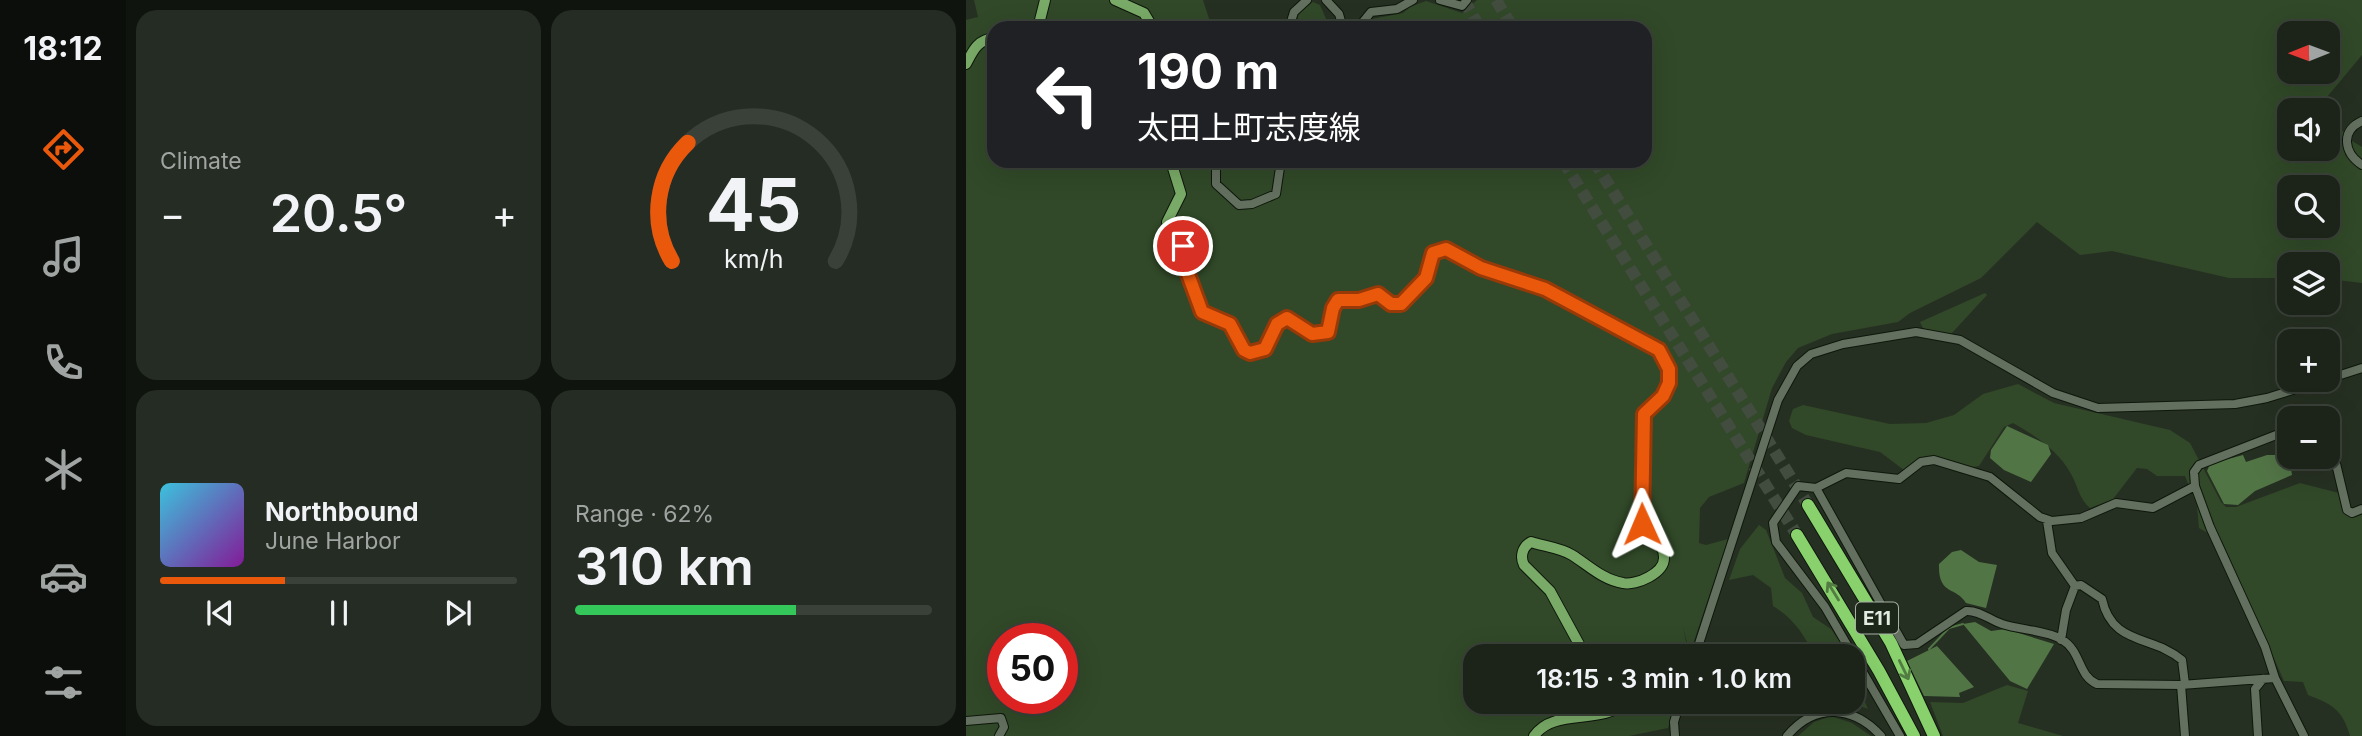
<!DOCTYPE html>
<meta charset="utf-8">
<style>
:root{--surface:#1c241a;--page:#252c23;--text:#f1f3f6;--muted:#a0a4a2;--line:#3a4139;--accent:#ea580c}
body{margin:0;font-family:Inter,"Noto Sans JP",sans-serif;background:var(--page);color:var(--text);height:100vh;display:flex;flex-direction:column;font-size:26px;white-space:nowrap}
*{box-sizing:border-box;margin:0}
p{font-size:23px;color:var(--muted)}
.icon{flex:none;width:38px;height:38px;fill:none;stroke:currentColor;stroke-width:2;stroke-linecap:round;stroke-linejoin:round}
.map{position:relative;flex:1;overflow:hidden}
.panel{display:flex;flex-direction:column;gap:10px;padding:10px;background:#0f140e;width:840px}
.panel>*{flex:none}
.top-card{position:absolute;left:21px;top:21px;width:665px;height:147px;border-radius:21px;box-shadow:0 7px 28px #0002,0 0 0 2px var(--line);background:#202124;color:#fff;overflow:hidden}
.needle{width:46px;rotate:269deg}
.fabs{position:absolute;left:1311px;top:21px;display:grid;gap:14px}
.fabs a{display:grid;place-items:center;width:63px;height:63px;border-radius:14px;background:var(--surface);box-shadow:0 7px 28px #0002,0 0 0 2px var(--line);font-size:35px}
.speed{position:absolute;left:21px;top:623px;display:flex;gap:14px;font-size:35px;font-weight:700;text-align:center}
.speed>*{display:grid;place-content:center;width:91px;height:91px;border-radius:50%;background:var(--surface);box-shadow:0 7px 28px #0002,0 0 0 2px var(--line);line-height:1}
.speed .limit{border:10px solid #d22;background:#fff;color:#111}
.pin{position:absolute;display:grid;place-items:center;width:60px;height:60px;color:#fff;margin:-30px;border:4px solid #fff;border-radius:50%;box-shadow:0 2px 7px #0007}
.me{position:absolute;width:77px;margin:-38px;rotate:359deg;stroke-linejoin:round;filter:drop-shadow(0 0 5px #0008)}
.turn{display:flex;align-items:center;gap:24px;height:147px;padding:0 35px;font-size:32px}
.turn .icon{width:91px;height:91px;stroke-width:2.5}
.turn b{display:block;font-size:49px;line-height:60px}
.big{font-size:52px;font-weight:600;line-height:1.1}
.panel .card{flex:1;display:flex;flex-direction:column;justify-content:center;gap:10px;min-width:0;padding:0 24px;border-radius:21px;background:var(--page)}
.panel .dial{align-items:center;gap:0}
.dial svg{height:182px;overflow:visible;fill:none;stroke:var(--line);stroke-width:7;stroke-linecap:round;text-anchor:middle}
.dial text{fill:var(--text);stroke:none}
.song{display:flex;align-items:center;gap:21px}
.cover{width:84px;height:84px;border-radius:10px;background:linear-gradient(135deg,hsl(190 70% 55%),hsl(290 70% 35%))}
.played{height:7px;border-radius:4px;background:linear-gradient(90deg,var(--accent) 35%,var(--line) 35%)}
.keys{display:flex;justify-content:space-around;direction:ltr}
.heat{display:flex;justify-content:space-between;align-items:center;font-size:38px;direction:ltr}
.charge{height:10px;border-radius:5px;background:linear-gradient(90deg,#34c759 62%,var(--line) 0)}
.panel .tiles{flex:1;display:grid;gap:10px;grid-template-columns:repeat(2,1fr)}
.trip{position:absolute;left:497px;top:644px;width:402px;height:70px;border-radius:21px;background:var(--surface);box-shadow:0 7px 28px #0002,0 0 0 2px var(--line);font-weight:600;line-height:70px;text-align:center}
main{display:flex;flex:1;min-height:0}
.tabs{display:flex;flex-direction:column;width:126px;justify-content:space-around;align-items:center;background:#0b0e0a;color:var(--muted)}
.tabs .icon{width:49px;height:49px}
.tabs .selected{color:var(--accent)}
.tabs b{font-size:32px;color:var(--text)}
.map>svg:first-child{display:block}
.green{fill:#314928;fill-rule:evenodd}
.water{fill:#527546}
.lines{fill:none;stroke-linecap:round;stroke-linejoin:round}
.stream{stroke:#527546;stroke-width:2}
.highway-tunnel{stroke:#424c3f;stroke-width:12;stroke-dasharray:12 6;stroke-linecap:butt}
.minor-casing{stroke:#0e170b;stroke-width:10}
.major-casing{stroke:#0e170b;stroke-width:12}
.highway-casing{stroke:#0e170b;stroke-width:14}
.minor{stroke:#636f5f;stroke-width:8}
.major{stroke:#79aa67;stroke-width:10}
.highway{stroke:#88d16c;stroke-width:12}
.oneway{stroke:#527c42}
.route-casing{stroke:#983908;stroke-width:18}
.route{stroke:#ea580c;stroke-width:12}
.labels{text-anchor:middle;stroke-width:7;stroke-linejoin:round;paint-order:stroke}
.shield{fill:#1c2619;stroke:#a8b0a6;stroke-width:2}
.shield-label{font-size:19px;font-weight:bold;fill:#e4ebe2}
</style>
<main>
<nav class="tabs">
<b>18:12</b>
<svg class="icon selected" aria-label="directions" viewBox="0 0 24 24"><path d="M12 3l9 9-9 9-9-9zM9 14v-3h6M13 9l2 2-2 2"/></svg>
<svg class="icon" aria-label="music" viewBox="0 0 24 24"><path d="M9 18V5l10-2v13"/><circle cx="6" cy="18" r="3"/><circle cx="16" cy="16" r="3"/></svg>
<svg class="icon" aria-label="phone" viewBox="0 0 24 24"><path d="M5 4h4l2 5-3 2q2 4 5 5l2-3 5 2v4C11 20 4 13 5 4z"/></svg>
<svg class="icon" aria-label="climate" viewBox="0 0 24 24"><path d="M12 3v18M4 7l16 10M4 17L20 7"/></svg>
<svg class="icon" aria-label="car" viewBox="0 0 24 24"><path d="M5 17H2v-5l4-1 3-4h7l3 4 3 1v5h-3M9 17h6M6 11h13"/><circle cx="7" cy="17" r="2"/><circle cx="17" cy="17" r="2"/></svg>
<svg class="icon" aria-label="filters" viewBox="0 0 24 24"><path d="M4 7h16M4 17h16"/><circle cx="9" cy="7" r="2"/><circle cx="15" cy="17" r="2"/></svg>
</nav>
<section class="panel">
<div class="tiles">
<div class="card"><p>Climate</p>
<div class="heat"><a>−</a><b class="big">20.5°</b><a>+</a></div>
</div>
<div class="card dial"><svg viewBox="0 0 100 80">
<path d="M14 69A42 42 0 1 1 86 69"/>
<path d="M14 69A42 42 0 0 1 21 17" stroke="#ea580c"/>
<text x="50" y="56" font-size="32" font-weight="700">45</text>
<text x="50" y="72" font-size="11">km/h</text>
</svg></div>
<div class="card">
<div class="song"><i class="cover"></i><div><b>Northbound</b><p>June Harbor</p></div></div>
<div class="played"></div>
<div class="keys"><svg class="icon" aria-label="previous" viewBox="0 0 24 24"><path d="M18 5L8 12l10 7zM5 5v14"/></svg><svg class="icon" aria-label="pause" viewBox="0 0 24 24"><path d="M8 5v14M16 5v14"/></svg><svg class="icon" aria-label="next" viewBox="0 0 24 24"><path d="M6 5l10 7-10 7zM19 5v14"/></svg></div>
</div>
<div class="card"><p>Range · 62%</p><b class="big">310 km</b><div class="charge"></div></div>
</div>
</section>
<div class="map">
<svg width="1396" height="736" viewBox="0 0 1396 736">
<rect width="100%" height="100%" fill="#263022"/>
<path class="green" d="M8 0H237L246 28H28V161H679V28H401L406 19 437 13 444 7 460 1 496 13 511 0H1396V55L1361 97 1360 110H1323V149H1362V116L1386 141 1396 147V283L1362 279V264H1323V278H1263L1146 251 1114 255 1071 222 1015 278 944 313 932 322 866 334 832 348 820 362 806 388 778 483 743 497 734 508 733 543 740 545 762 539 723 656H719L722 646 717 627 721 646 716 656H509V702H710L702 728 663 736H0V20L12 17ZM1323 33H1362V72H1323ZM1323 187H1362V226H1323ZM37 639H96V698H37Z
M347 2 354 5 364 28H330L333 11Z
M1019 293 1021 295 985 334 958 330 954 322Z
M1052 384 1088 403 1204 430 1224 443 1255 502 1260 507H1270L1334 483 1373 493 1382 515 1396 512V736H1384C1377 710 1366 704 1342 695L1337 682 1318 681 1256 541 1233 528 1231 506 1219 476H1191L1181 469 1171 468 1147 499 1124 508C1113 499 1112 486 1105 474 1092 450 1070 436 1047 423L1038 427 1013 466C995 471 973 458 954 457L938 470 914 452 840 435 826 428 823 421 827 409 837 405 924 424 960 423 988 415 1017 394Z
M793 525 800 530 819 578 836 593 847 617 865 629 880 650V656H848C839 635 827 618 807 606L805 588 787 575 763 580 774 549Z
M887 675 902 709 883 702H887Z
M1041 685 1062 691 1052 723 1097 736H977L964 702 997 703Z
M865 716 886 723 905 736H832L848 722Z"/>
<path class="water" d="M1041 426 1082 445 1085 454 1065 482 1038 470 1024 458 1025 450Z
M1277 455 1280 462 1301 455H1323L1326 475 1289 491 1272 505 1258 504 1241 471 1244 464Z
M995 550 1013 562 1031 565 1020 608 1000 603C990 586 972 596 973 564L986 552Z
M1009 622 1025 631 1040 629 1088 644 1061 689 1044 681 997 624Z
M971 646 1008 687 993 693 994 697 958 696 941 661Z"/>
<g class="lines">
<path class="stream" d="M963 649 983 628 997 624"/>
<path class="highway-tunnel" d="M498 0 514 28
M530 0 547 28
M597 161 831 535
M628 161 842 505"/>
<g class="minor-casing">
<path id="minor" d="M360 0 373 14 377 28
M474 0 496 6 501 0
M323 28 328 12 341 0
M392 28 405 12 431 9 447 0
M1396 121C1374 131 1378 153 1396 165
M250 161V184L273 205 286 204 310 194 315 161
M1362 379 1396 368
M1323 430 1233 465 1228 472 1229 486 1244 527 1299 647 1309 678 1338 736
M1362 430 1381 510 1386 513 1396 509
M850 488 880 473 933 479 955 462 968 460 1024 477 1074 517 1086 521 1115 518 1150 503 1187 508 1229 486
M1081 521 1086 553 1109 586 1100 610 1095 640
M1109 586 1115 585 1136 599C1146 646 1187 635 1216 660L1219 684
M729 656 812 400 831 366 845 354 877 344 950 332 994 340 1087 393 1132 408 1269 404 1301 398 1359 380
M1215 685 1219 736
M0 721 35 718 38 727 33 736
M709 736 708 722 714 702
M821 736C849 702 888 706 915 736
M934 736 859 607 810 542 807 523 832 486 850 488 938 645 951 644 1000 611C1013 610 1024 620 1036 624 1054 630 1079 630 1095 639 1116 651 1111 675 1131 684L1215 685 1309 678
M1292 736 1289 689 1297 679"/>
</g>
<g class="major-casing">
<path id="major" d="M149 0 178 13 187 28
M72 28 79 0
M0 64C7 51 11 40 28 38
M209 161 207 168 215 194 201 222 217 246 232 306C239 318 255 316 265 326 273 334 273 347 284 353L299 349 311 324 321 318 330 321 346 334 362 332 367 308 372 300H393L412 294 425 304H435L460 278 467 253 479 249 515 268 579 290 693 350C720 388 693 389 678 414 675 433 672 505 676 522 679 536 698 541 698 557 699 573 670 586 657 583 637 580 622 565 606 555 595 548 577 546 565 542 556 547 554 557 558 565L584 591 614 646 627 656
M568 736C588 707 635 726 660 702"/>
</g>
<g class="highway-casing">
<path id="highway" d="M842 505 925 643 968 736
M831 535 913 671 948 736"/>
</g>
<use href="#minor" class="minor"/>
<use href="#major" class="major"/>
<use href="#highway" class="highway"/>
</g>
<defs><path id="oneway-shaft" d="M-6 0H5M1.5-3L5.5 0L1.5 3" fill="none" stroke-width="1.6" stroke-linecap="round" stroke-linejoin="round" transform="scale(1.75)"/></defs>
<g class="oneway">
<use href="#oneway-shaft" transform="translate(867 591) rotate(-122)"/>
<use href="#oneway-shaft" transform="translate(938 670) rotate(64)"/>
</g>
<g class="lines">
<g class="route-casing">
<path id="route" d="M217 246 222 274 236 312 264 324 278 350 284 353 299 349 311 324 321 318 346 334 362 332 367 308 372 300H393L412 294 425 304H435L460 278 467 253 480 249 515 268 579 289 693 350 703 369V383L697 396 678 414 676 524"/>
</g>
<use href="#route" class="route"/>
</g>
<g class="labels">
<rect class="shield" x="890" y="602.5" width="42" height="31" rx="5"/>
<g class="shield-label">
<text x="911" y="625">E11</text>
</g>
</g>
</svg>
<div class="fabs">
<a><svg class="needle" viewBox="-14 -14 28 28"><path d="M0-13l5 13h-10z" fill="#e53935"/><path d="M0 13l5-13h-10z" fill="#a0a4a2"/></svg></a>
<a><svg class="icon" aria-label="sound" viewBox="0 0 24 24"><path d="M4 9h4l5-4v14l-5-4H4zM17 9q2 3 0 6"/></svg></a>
<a><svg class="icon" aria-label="search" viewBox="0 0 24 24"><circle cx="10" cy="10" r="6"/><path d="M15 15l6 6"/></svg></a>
<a><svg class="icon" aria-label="layers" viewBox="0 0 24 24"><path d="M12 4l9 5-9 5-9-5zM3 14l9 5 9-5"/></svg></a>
<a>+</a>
<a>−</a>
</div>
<div class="speed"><div class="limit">50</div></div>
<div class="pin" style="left:217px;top:246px;background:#d93025"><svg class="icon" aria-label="arrive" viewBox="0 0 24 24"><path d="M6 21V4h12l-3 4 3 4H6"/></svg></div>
<svg class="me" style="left:676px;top:524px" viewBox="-20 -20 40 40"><path d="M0-17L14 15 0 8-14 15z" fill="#ea580c" stroke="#fff" stroke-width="4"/></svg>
<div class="trip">18:15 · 3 min · 1.0 km</div>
<div class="top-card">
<div class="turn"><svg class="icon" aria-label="left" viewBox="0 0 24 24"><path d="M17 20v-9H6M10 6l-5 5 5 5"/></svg><div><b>190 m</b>太田上町志度線</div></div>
</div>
</div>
</main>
